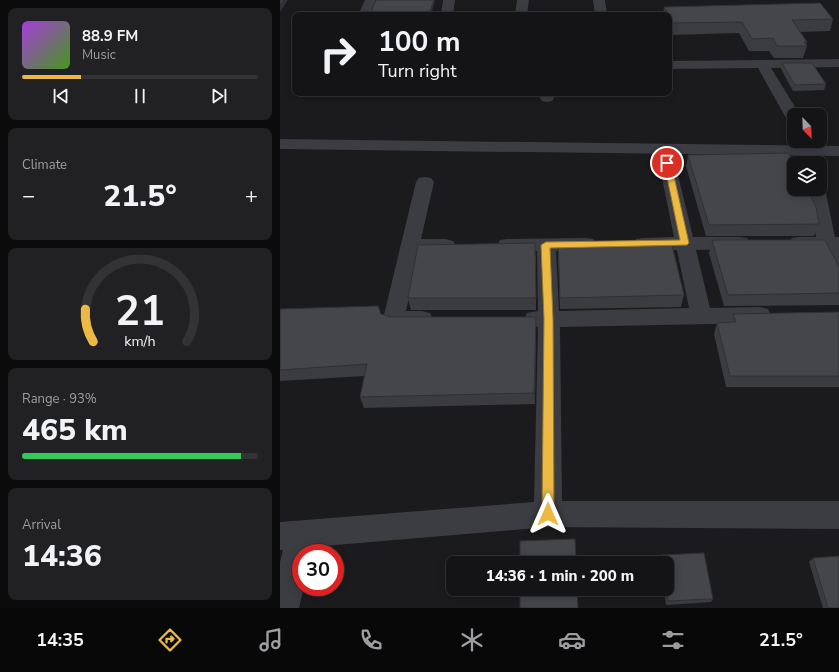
<!DOCTYPE html>
<meta charset="utf-8">
<style>
:root{--surface:#141416;--page:#212123;--text:#f1f3f6;--muted:#9d9ea1;--line:#333335;--accent:#ecba44}
body{margin:0;font-family:"Nunito Sans",sans-serif;background:var(--page);color:var(--text);height:100vh;display:flex;flex-direction:column;font-size:15px;white-space:nowrap}
*{box-sizing:border-box;margin:0}
p{font-size:13px;color:var(--muted)}
.icon{flex:none;width:22px;height:22px;fill:none;stroke:currentColor;stroke-width:2;stroke-linecap:round;stroke-linejoin:round}
.map{position:relative;flex:1;overflow:hidden}
.drawer{display:flex;flex-direction:column;gap:8px;padding:8px;background:#0b0b0c;width:280px}
.drawer>*{flex:none}
.top-card{position:absolute;left:12px;top:12px;width:380px;height:84px;border-radius:8px;box-shadow:0 2px 10px #0003,0 0 0 1px var(--line);background:#141416;color:var(--text);overflow:hidden}
.needle{width:26px;rotate:157deg}
.tools{position:absolute;left:507px;top:108px;display:grid;gap:8px}
.tools a{display:grid;place-items:center;width:40px;height:40px;border-radius:8px;background:var(--surface);box-shadow:0 2px 10px #0003,0 0 0 1px var(--line);font-size:20px}
.speed{position:absolute;left:12px;top:544px;display:flex;gap:8px;font-size:20px;font-weight:700;text-align:center}
.speed>*{display:grid;place-content:center;width:52px;height:52px;border-radius:50%;background:var(--surface);box-shadow:0 2px 10px #0003,0 0 0 1px var(--line);line-height:1}
.speed .limit{border:6px solid #d22;background:#fff;color:#111}
.pin{position:absolute;display:grid;place-items:center;width:34px;height:34px;color:#fff;margin:-17px;border:2px solid #fff;border-radius:50%;box-shadow:0 1px 4px #0007}
.me{position:absolute;width:44px;margin:-22px;rotate:0deg;stroke-linejoin:round;filter:drop-shadow(0 0 3px #0008)}
.turn{display:flex;align-items:center;gap:14px;height:84px;padding:0 20px;font-size:18px}
.turn .icon{width:52px;height:52px;stroke-width:2.5}
.turn b{display:block;font-size:28px;line-height:34px}
.big{font-size:30px;font-weight:800;line-height:1.1}
.drawer .widget{flex:1;display:flex;flex-direction:column;justify-content:center;gap:6px;min-width:0;padding:0 14px;border-radius:8px;background:var(--page)}
.drawer .dial{align-items:center;gap:0}
.dial svg{height:104px;overflow:visible;fill:none;stroke:var(--line);stroke-width:7;stroke-linecap:round;text-anchor:middle}
.dial text{fill:var(--text);stroke:none}
.song{display:flex;align-items:center;gap:12px}
.cover{width:48px;height:48px;border-radius:6px;background:linear-gradient(135deg,hsl(280 70% 55%),hsl(100 70% 35%))}
.played{height:4px;border-radius:2px;background:linear-gradient(90deg,var(--accent) 25%,var(--line) 25%)}
.keys{display:flex;justify-content:space-around;direction:ltr}
.heat{display:flex;justify-content:space-between;align-items:center;font-size:22px;direction:ltr}
.charge{height:6px;border-radius:3px;background:linear-gradient(90deg,#34c759 93%,var(--line) 0)}
.trip{position:absolute;left:166px;top:556px;width:228px;height:40px;border-radius:8px;background:var(--surface);box-shadow:0 2px 10px #0003,0 0 0 1px var(--line);font-weight:800;line-height:40px;text-align:center}
.menu{display:flex;height:64px;justify-content:space-around;align-items:center;background:#080809;color:var(--muted)}
.menu .icon{width:28px;height:28px}
.menu .on{color:var(--accent)}
.menu b{font-size:18px;color:var(--text)}
main{display:flex;flex:1;min-height:0}
.map>svg:first-child{display:block}
.lines{fill:none;stroke-linecap:round;stroke-linejoin:round}
.minor{fill:#3c3d42;fill-rule:evenodd}
.wall{fill:#3b3c40}
.shaded-wall{fill:#303134}
.building{fill:#45464a;stroke:#303134}
.route{fill:#ecba44;stroke:#99792c}
</style>
<main>
<section class="drawer">
<div class="widget">
<div class="song"><i class="cover"></i><div><b>88.9 FM</b><p>Music</p></div></div>
<div class="played"></div>
<div class="keys"><svg class="icon" aria-label="previous" viewBox="0 0 24 24"><path d="M18 5L8 12l10 7zM5 5v14"/></svg><svg class="icon" aria-label="pause" viewBox="0 0 24 24"><path d="M8 5v14M16 5v14"/></svg><svg class="icon" aria-label="next" viewBox="0 0 24 24"><path d="M6 5l10 7-10 7zM19 5v14"/></svg></div>
</div>
<div class="widget"><p>Climate</p>
<div class="heat"><a>−</a><b class="big">21.5°</b><a>+</a></div>
</div>
<div class="widget dial"><svg viewBox="0 0 100 80">
<path d="M14 69A42 42 0 1 1 86 69"/>
<path d="M14 69A42 42 0 0 1 8 44" stroke="#ecba44"/>
<text x="50" y="56" font-size="32" font-weight="700">21</text>
<text x="50" y="72" font-size="11">km/h</text>
</svg></div>
<div class="widget"><p>Range · 93%</p><b class="big">465 km</b><div class="charge"></div></div>
<div class="widget"><p>Arrival</p><b class="big">14:36</b></div>
</section>
<div class="map">
<svg width="559" height="608" viewBox="0 0 559 608">
<rect width="100%" height="100%" fill="#1b1b1d"/>
<g class="lines">
<path class="minor" d="M85 0H97L90 15H78Z
M163 0H175L173 15H161Z
M237 0H249L247 15H235Z
M313 0H325L327 15H315Z
M559 59V67L491 68 520 115H514V123L509 121 506 118 478 68 389 69V61Z
M260 93H274V98L272 101 267 102 262 101 260 98Z
M0 139 559 146V156L0 149Z
M387 158 393 159 395 163 413 237H460L467 238 470 243 467 248 460 249 416 250 430 308 480 307 488 309 491 315 488 321 480 323 280 327 282 501H559V529L268 527 32 547 31 553H21V587H24L19 608H0V562L3 550H0V522L254 502 258 327 247 325 244 319 247 313 258 311 257 251H227L220 250 217 245 220 240 227 239 306 238 313 239 316 244 313 249 306 250 276 251 279 311 409 308 397 250H363L356 249 353 244 356 239 363 238 394 237 379 163 381 159Z
M145 177 151 178 154 182 141 239H166L173 241 176 246 173 251 166 253H139L126 311H142L150 313 153 319 150 325C137 329 119 329 106 325L103 319 136 182 139 178Z
M540 185 545 189 555 237H559V274L552 272 541 249H519L512 248 509 243 512 238 519 237H536L527 189H540Z"/>
</g>
<path class="wall" d="M384 7 553 19 550 31 520 32 527 42 526 45 527 46 523 58H494L489 51H469L459 33 390 35 389 33V15H383Z
M502 63 546 84 544 90 513 91 501 69Z
M408 155 539 224 534 236H426L406 166Z
M434 240 559 267V305L444 306 429 253 432 241H433Z
M278 243 404 295 401 307 280 309Z
M256 255V310H131L128 298Z
M0 309 101 314 110 317H256V328L255 404 84 408 80 397 85 376 0 381Z
M559 312V387H446L434 334 437 323H450L453 314Z
M381 555 433 599 431 602 386 605 384 589H387V563H380L379 559Z
M533 558 559 608H543L529 562Z"/>
<path class="shaded-wall" d="M4 0H8L0 12V5Z
M154 0H155L151 15H149Z
M256 317V328L255 404 254 393Z"/>
<path class="building" d="M0 0H4L0 5Z
M96 0H154L149 15H85L86 13 91 12Z
M540 3 553 19 512 20 527 42H524L527 46H497L493 38 472 39 462 22 392 23 389 18V15H388L384 7Z
M502 63H532L546 84 515 85Z
M509 153 514 163V189H527L536 207 539 224 429 225 408 155Z
M434 240H545L559 267V293L448 295 432 241H434Z
M391 241 404 295 280 298 278 243Z
M255 243 256 298H128L138 245Z
M98 306 101 314 110 317H256L254 393 80 397 87 364 0 370V309Z
M559 312V376H450L437 323 456 322 453 314Z
M295 539 296 563H240V541Z
M424 553 433 599 388 601 386 589H387V563H382L381 555Z
M559 556V608H548L533 558Z
M240 589H297L298 608H240Z"/>
<path class="route" d="M387 161 391 163 409 243 407 245 270 248 273 319 274 514 272 518 268 520 264 518 262 514 264 319 261 245 266 242 400 240 384 163Z"/>
</svg>
<div class="tools">
<a><svg class="needle" viewBox="-14 -14 28 28"><path d="M0-13l5 13h-10z" fill="#e53935"/><path d="M0 13l5-13h-10z" fill="#9d9ea1"/></svg></a>
<a><svg class="icon" aria-label="layers" viewBox="0 0 24 24"><path d="M12 4l9 5-9 5-9-5zM3 14l9 5 9-5"/></svg></a>
</div>
<div class="speed"><div class="limit">30</div></div>
<div class="pin" style="left:387px;top:163px;background:#d93025"><svg class="icon" aria-label="arrive" viewBox="0 0 24 24"><path d="M6 21V4h12l-3 4 3 4H6"/></svg></div>
<svg class="me" style="left:268px;top:514px" viewBox="-20 -20 40 40"><path d="M0-17L14 15 0 8-14 15z" fill="#ecba44" stroke="#fff" stroke-width="4"/></svg>
<div class="trip">14:36 · 1 min · 200 m</div>
<div class="top-card">
<div class="turn"><svg class="icon" aria-label="right" viewBox="0 0 24 24"><path d="M7 20v-9h11M14 6l5 5-5 5"/></svg><div><b>100 m</b>Turn right</div></div>
</div>
</div>
</main>
<nav class="menu">
<b>14:35</b>
<svg class="icon on" aria-label="directions" viewBox="0 0 24 24"><path d="M12 3l9 9-9 9-9-9zM9 14v-3h6M13 9l2 2-2 2"/></svg>
<svg class="icon" aria-label="music" viewBox="0 0 24 24"><path d="M9 18V5l10-2v13"/><circle cx="6" cy="18" r="3"/><circle cx="16" cy="16" r="3"/></svg>
<svg class="icon" aria-label="phone" viewBox="0 0 24 24"><path d="M5 4h4l2 5-3 2q2 4 5 5l2-3 5 2v4C11 20 4 13 5 4z"/></svg>
<svg class="icon" aria-label="climate" viewBox="0 0 24 24"><path d="M12 3v18M4 7l16 10M4 17L20 7"/></svg>
<svg class="icon" aria-label="car" viewBox="0 0 24 24"><path d="M5 17H2v-5l4-1 3-4h7l3 4 3 1v5h-3M9 17h6M6 11h13"/><circle cx="7" cy="17" r="2"/><circle cx="17" cy="17" r="2"/></svg>
<svg class="icon" aria-label="filters" viewBox="0 0 24 24"><path d="M4 7h16M4 17h16"/><circle cx="9" cy="7" r="2"/><circle cx="15" cy="17" r="2"/></svg>
<b>21.5°</b>
</nav>
